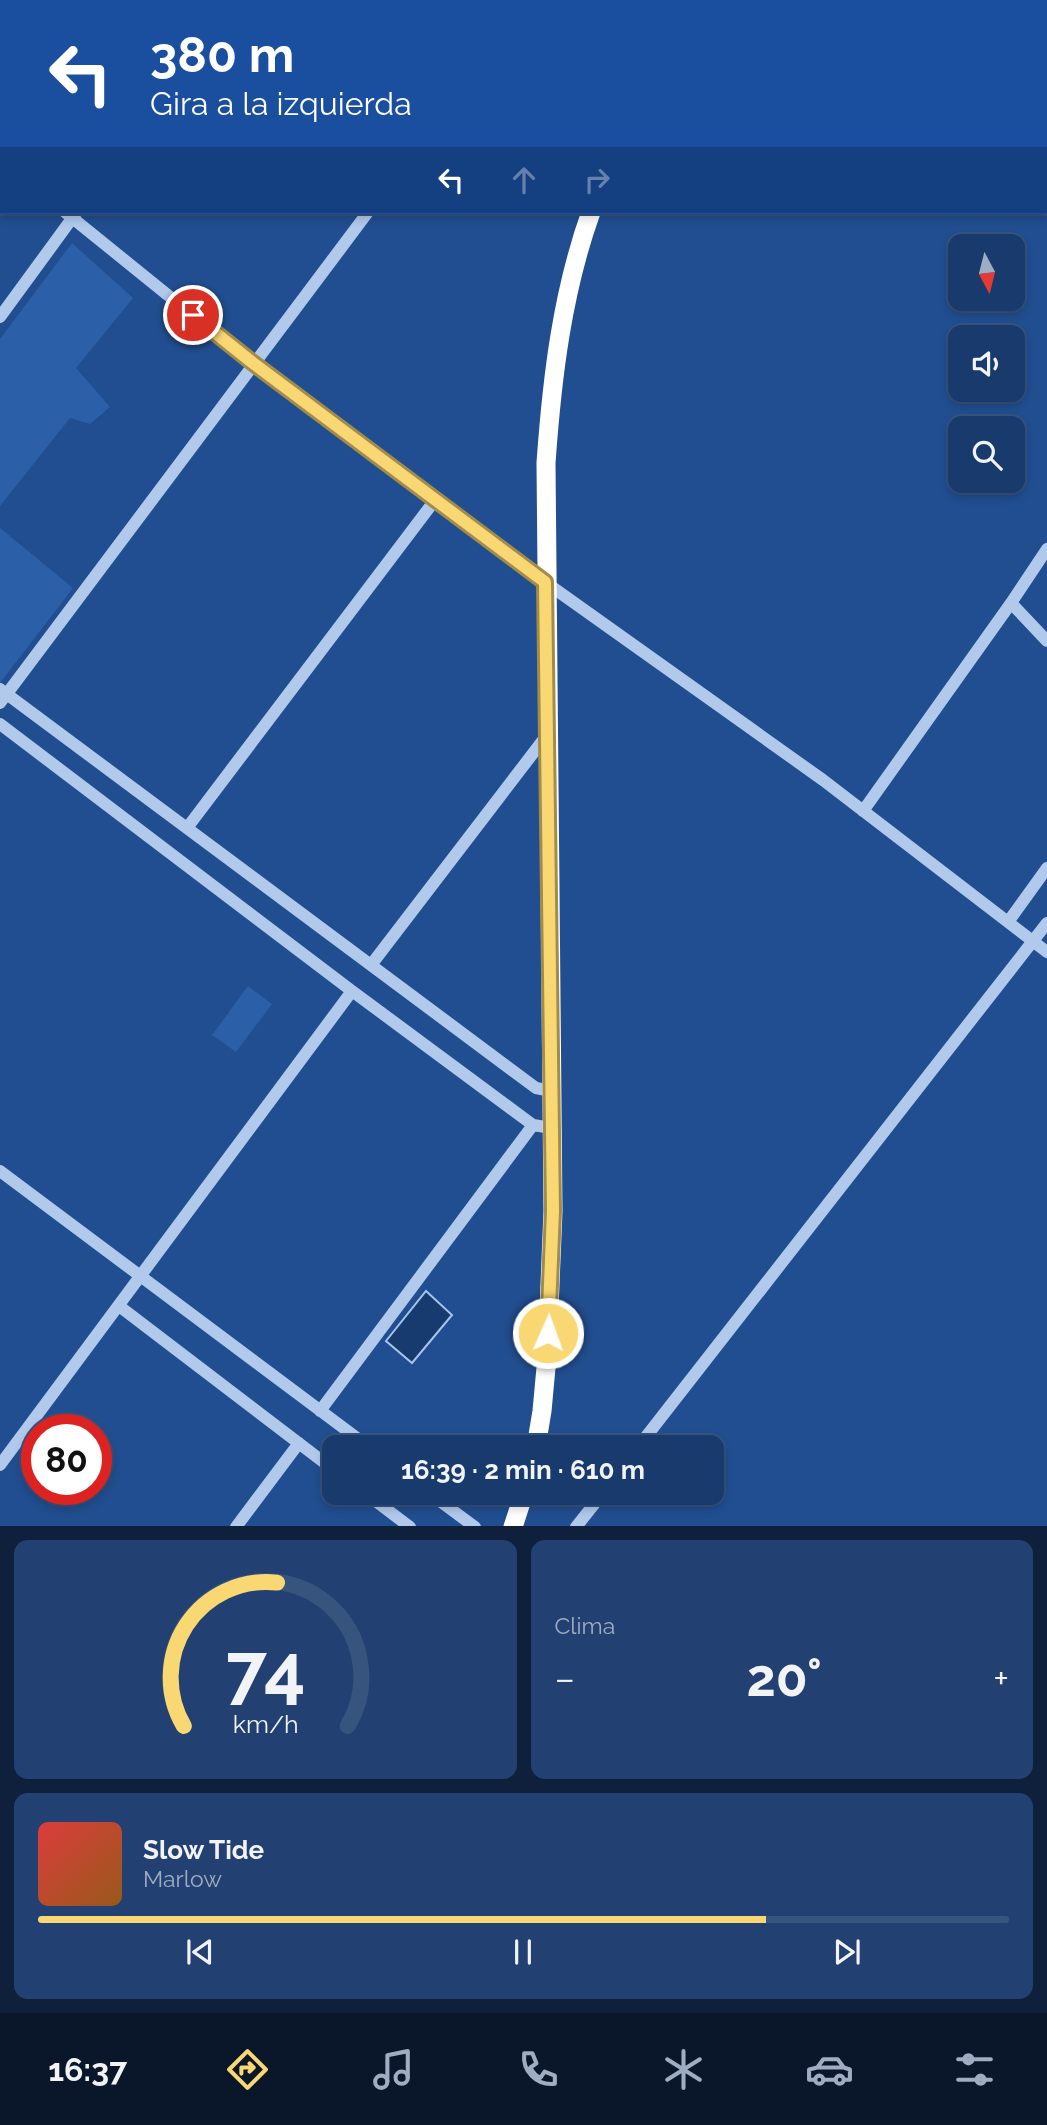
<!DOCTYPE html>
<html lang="es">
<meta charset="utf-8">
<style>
:root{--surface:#193a6c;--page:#224172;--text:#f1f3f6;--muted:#9fadc2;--line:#37547f;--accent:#f9d773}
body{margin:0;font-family:Raleway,sans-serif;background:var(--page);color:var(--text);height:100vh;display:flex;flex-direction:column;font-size:26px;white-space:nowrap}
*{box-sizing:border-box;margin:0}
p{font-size:23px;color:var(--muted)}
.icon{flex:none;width:38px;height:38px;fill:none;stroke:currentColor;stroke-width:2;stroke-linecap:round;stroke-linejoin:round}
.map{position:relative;height:1526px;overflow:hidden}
.details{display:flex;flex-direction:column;gap:14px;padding:14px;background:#0e203b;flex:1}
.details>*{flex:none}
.top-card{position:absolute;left:0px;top:0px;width:1048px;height:214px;box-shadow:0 4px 10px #0003,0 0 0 2px var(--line);background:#1a4fa0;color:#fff;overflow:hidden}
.needle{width:46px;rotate:173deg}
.buttons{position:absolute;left:948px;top:234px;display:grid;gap:14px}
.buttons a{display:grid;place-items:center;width:77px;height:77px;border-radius:14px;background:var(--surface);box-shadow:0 4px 10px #0003,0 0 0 2px var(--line);font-size:35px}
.speed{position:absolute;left:21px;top:1414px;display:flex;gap:14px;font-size:35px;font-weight:700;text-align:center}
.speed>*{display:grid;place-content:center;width:91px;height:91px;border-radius:50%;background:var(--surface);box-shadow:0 4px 10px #0003,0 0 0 2px var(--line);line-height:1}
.speed .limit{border:10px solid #d22;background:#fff;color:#111}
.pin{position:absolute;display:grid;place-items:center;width:60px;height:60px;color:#fff;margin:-30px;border:4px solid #fff;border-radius:50%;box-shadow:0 2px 7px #0007}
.me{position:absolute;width:77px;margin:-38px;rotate:2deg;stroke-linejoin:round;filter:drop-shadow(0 0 5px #0008)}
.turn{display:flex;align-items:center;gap:24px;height:147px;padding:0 35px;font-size:32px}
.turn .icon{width:91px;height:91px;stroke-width:2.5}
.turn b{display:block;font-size:49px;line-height:60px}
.lanes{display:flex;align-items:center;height:66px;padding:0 35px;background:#0003;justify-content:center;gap:35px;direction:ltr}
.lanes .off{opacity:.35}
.big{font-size:52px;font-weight:700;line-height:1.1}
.details .widget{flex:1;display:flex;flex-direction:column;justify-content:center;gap:10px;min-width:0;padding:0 24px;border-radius:14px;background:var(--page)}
.details .dial{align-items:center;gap:0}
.dial svg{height:182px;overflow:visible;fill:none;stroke:var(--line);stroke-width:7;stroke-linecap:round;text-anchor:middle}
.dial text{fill:var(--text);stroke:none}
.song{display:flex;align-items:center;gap:21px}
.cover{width:84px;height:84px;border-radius:10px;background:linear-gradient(135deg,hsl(0 70% 55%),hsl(30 70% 35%))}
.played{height:7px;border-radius:4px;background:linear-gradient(90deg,var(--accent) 75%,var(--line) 75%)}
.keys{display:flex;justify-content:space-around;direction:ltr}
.heat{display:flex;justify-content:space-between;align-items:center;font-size:38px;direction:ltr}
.details .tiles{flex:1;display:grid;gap:14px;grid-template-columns:1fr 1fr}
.widget:last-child{grid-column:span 2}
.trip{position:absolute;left:322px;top:1435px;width:402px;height:70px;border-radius:14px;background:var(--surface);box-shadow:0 4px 10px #0003,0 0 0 2px var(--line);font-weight:700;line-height:70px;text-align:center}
.dock{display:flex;height:112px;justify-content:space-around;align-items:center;background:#0a172b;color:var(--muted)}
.dock .icon{width:49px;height:49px}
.dock .selected{color:var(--accent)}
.dock b{font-size:32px;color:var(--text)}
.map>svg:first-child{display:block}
.green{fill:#2b5fa8}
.water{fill:#173a6f;stroke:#a5c4ee;stroke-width:2}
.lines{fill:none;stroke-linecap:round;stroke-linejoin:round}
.minor{stroke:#b1caec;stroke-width:12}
.highway{stroke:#fff;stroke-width:19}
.route-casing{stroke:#a28c4b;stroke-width:18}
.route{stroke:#f9d773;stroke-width:12}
</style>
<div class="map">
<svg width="1047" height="1527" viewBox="0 0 1047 1527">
<rect width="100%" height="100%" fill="#214e90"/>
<path class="green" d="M72 243 133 298 76 368 110 407 90 424 70 418 0 506V339Z
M0 528 73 588 0 683Z
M248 986 272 1004 236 1052 212 1035Z"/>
<path class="water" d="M426 1291 452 1315 412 1363 386 1341Z"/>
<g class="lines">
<path class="minor" d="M472 0 474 2
M236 2 238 0
M0 164 2 165
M65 212 253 364 545 582 823 780 1047 952
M0 317 76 213
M1011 603 1047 641
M0 689 536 1088 551 1091
M0 703 368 212
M0 724 352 991 533 1125 552 1128
M863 811 1011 603 1047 549
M187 828 435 500
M1008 922 1047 868
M371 965 547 735
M0 1171 369 1447
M119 1306 334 1470
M320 1411 533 1125
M638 1447 1047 923
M0 1465 352 991
M365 1493 410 1527
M429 1493 475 1527
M236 1527 299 1443
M576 1527 603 1493"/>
<path class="highway" d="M700 2 701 0
M536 1447 542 1411 547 1357 553 1211 546 463C552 378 562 293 591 212
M513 1527 524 1493"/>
</g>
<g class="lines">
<g class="route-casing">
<path id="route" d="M193 315 253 363 545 582 553 1211 548 1333"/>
</g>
<use href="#route" class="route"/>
</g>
</svg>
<div class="buttons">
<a><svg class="needle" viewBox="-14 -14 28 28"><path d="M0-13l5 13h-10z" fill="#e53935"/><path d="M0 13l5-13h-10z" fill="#9fadc2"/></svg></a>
<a><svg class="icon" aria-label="sound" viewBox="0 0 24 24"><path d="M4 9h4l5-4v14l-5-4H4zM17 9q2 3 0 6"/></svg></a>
<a><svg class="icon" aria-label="search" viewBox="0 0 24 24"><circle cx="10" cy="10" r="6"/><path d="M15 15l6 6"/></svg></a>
</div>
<div class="speed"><div class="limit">80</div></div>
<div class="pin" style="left:193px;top:315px;background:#d93025"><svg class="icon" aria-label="arrive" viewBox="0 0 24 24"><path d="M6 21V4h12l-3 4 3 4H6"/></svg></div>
<svg class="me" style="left:548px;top:1333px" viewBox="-20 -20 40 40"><circle r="17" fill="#f9d773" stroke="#fff" stroke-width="3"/><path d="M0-11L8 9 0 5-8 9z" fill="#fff"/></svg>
<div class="trip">16:39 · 2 min · 610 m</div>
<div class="top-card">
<div class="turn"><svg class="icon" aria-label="left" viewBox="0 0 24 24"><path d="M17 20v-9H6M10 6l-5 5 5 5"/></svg><div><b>380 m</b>Gira a la izquierda</div></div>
<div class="lanes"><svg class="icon" aria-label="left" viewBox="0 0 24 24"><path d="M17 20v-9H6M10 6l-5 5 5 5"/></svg><svg class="icon off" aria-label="ahead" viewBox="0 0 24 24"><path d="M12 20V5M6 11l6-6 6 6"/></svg><svg class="icon off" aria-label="right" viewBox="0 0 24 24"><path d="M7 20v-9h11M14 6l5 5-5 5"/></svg></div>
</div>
</div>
<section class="details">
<div class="tiles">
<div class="widget dial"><svg viewBox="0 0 100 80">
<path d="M14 69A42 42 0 1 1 86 69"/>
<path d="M14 69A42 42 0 0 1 55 6" stroke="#f9d773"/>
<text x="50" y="56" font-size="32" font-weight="700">74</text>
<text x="50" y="72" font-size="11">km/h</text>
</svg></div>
<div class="widget"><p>Clima</p>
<div class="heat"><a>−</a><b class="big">20°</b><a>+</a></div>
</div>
<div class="widget">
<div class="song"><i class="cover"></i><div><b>Slow Tide</b><p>Marlow</p></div></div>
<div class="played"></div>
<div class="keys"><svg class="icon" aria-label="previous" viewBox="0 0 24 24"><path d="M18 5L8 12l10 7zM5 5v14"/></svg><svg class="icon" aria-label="pause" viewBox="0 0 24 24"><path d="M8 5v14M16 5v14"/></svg><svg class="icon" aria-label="next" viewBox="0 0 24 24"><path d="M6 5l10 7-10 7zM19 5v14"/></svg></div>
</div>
</div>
</section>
<nav class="dock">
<b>16:37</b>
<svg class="icon selected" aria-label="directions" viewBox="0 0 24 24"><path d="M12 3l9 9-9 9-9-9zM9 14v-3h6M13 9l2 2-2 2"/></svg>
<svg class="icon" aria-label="music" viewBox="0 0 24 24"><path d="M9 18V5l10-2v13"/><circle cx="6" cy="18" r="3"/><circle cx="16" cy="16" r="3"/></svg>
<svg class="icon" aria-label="phone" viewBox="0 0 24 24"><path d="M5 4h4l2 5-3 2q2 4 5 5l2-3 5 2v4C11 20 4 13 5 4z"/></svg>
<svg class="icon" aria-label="climate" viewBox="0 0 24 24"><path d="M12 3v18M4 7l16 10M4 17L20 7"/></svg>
<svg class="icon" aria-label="car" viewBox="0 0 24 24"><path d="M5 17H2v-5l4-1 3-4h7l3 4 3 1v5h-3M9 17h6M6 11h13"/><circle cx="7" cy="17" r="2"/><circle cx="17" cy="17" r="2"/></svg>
<svg class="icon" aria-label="filters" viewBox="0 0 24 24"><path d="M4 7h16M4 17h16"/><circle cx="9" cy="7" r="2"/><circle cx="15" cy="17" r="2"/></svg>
</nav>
